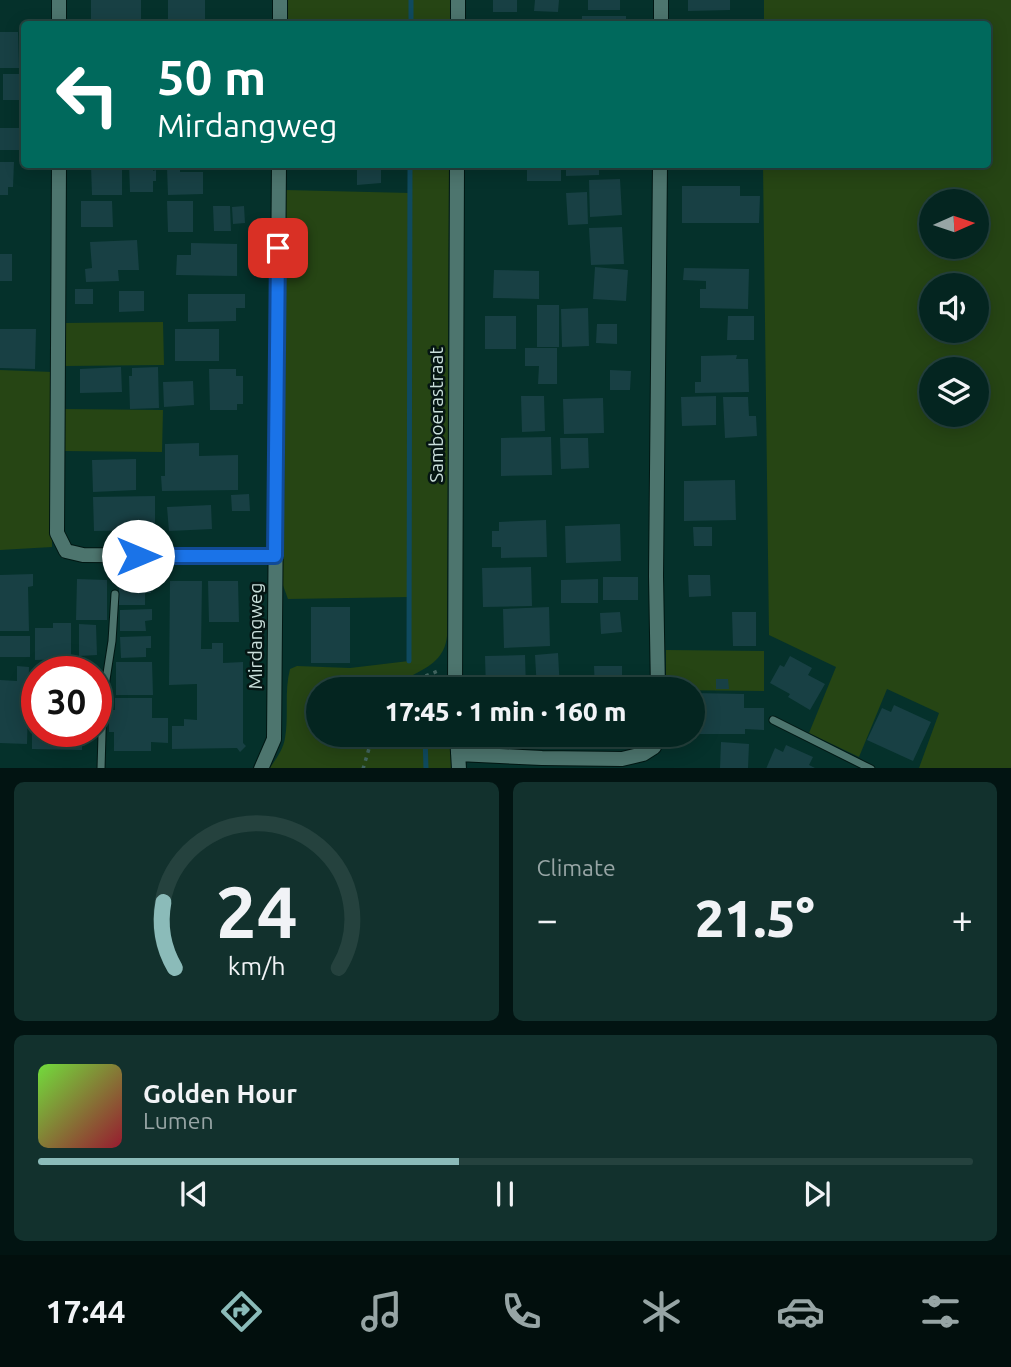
<!DOCTYPE html>
<meta charset="utf-8">
<style>
:root{--surface:#042520;--page:#12312d;--text:#f1f3f6;--muted:#97a5a5;--line:#25423e;--accent:#8bbbb9}
body{margin:0;font-family:Ubuntu,sans-serif;background:var(--page);color:var(--text);height:100vh;display:flex;flex-direction:column;font-size:26px;white-space:nowrap}
*{box-sizing:border-box;margin:0}
p{font-size:23px;color:var(--muted)}
.icon{flex:none;width:38px;height:38px;fill:none;stroke:currentColor;stroke-width:2;stroke-linecap:round;stroke-linejoin:round}
.map{position:relative;height:768px;overflow:hidden}
.details{display:flex;flex-direction:column;gap:14px;padding:14px;background:#021412;flex:1}
.details>*{flex:none}
.top-card{position:absolute;left:21px;top:21px;width:970px;height:147px;border-radius:7px;box-shadow:0 4px 18px #0003,0 0 0 2px var(--line);background:#00695c;color:#fff;overflow:hidden}
.needle{width:46px;rotate:87deg}
.fabs{position:absolute;left:919px;top:189px;display:grid;gap:14px}
.fabs a{display:grid;place-items:center;width:70px;height:70px;border-radius:50%;background:var(--surface);box-shadow:0 4px 18px #0003,0 0 0 2px var(--line);font-size:35px}
.speed{position:absolute;left:21px;top:656px;display:flex;gap:14px;font-size:35px;font-weight:700;text-align:center}
.speed>*{display:grid;place-content:center;width:91px;height:91px;border-radius:50%;background:var(--surface);box-shadow:0 4px 18px #0003,0 0 0 2px var(--line);line-height:1}
.speed .limit{border:10px solid #d22;background:#fff;color:#111}
.pin{position:absolute;display:grid;place-items:center;width:60px;height:60px;color:#fff;margin:-30px;border-radius:14px;box-shadow:0 4px 10px #0006}
.me{position:absolute;width:77px;margin:-38px;rotate:90deg;stroke-linejoin:round;filter:drop-shadow(0 0 5px #0008)}
.turn{display:flex;align-items:center;gap:24px;height:147px;padding:0 21px;font-size:32px}
.turn .icon{width:91px;height:91px;stroke-width:2.5}
.turn b{display:block;font-size:49px;line-height:60px}
.big{font-size:52px;font-weight:800;line-height:1.1}
.details .tile{flex:1;display:flex;flex-direction:column;justify-content:center;gap:10px;min-width:0;padding:0 24px;border-radius:10px;background:var(--page)}
.details .dial{align-items:center;gap:0}
.dial svg{height:182px;overflow:visible;fill:none;stroke:var(--line);stroke-width:7;stroke-linecap:round;text-anchor:middle}
.dial text{fill:var(--text);stroke:none}
.song{display:flex;align-items:center;gap:21px}
.cover{width:84px;height:84px;border-radius:10px;background:linear-gradient(135deg,hsl(100 70% 55%),hsl(350 70% 35%))}
.played{height:7px;border-radius:4px;background:linear-gradient(90deg,var(--accent) 45%,var(--line) 45%)}
.keys{display:flex;justify-content:space-around;direction:ltr}
.heat{display:flex;justify-content:space-between;align-items:center;font-size:38px;direction:ltr}
.details .tiles{flex:1;display:grid;gap:14px;grid-template-columns:1fr 1fr}
.tile:last-child{grid-column:span 2}
.trip{position:absolute;left:306px;top:677px;width:399px;height:70px;border-radius:35px;background:var(--surface);box-shadow:0 4px 18px #0003,0 0 0 2px var(--line);font-weight:800;line-height:70px;text-align:center}
.tabs{display:flex;height:112px;justify-content:space-around;align-items:center;background:#020f0d;color:var(--muted)}
.tabs .icon{width:49px;height:49px}
.tabs .active{color:var(--accent)}
.tabs b{font-size:32px;color:var(--text)}
.map>svg:first-child{display:block}
.green{fill:#264514;fill-rule:evenodd}
.lines{fill:none;stroke-linecap:round;stroke-linejoin:round}
.stream{stroke:#0f4a5f;stroke-width:5}
.building{fill:#184044}
.lane-casing{stroke:#001713;stroke-width:9}
.street-casing{stroke:#001713;stroke-width:16}
.path{stroke:#426661;stroke-width:3.5;stroke-dasharray:3.5 5;stroke-linecap:butt}
.lane{stroke:#4d756e;stroke-width:7}
.street{stroke:#4d756e;stroke-width:14}
.route-casing{stroke:#114b97;stroke-width:18}
.route{stroke:#1a73e8;stroke-width:12}
.labels{text-anchor:middle;stroke-width:5;stroke-linejoin:round;paint-order:stroke}
.street-label{font-size:19px;fill:#cadfdb;stroke:#051513}
</style>
<div class="map">
<svg width="1011" height="769" viewBox="0 0 1011 769">
<rect width="100%" height="100%" fill="#05312b"/>
<path class="green" d="M288 0H450V24H288Z
M764 0H1011V768H919L939 713 887 689 859 757 809 733 836 667 769 635 763 165 987 164V24H764ZM931 201H976V247H931ZM931 285H976V331H931ZM931 369H976V415H931Z
M410 165H449L447 636C445 657 431 666 413 675L417 689 434 681 443 682 449 689 318 690V735H452L453 768 269 769C276 759 283 750 285 738 289 715 284 692 290 669L297 666 350 668 409 661V597L288 599 281 580 286 190 410 193Z
M163 322 164 365 65 366 64 323Z
M0 370 53 372 52 547 0 550Z
M62 409 163 410 162 452 62 451Z
M666 650 764 651V691L666 690Z"/>
<g class="lines">
<path class="stream" d="M411 24V0
M409 661 410 164
M425 735 426 769"/>
</g>
<path class="building" d="M91 0H141V24H91Z
M168 0H205V24L168 23Z
M493 0H517V12H493Z
M535 0H559L558 12 534 11Z
M588 0H620V10H588Z
M688 0H730V10L688 11Z
M582 16H626V24H582Z
M0 32H18L19 68H0Z
M3 74H24V100H3Z
M0 128H22L23 150H0Z
M0 162H14L13 187H8V195H0Z
M129 164H153V171L156 170V181H153V192H130Z
M357 164H381V183L357 185Z
M527 164H561V181H527Z
M566 164H599V175L566 176Z
M680 164H731V170H680Z
M91 166 122 169V195H92Z
M180 167V172H203V194L168 195 167 168Z
M620 179 622 215 590 217 589 180Z
M682 186H740V196H760L759 223H682Z
M587 192 588 224 568 225 566 193Z
M81 201H112L113 227H81Z
M167 201H193V232H168Z
M213 206H230L231 231H214Z
M244 206 245 223 233 224 232 207Z
M622 227 624 264 591 265 589 228Z
M137 240 139 270H118L119 281 86 282 85 269 92 268 90 242Z
M191 243 237 244V276L176 275 177 255H191Z
M0 254H12V281H0Z
M595 267 628 270 626 301 593 299Z
M684 268 749 269 748 309 700 308V289H706V281L683 280Z
M494 270 539 271V299L493 298Z
M75 289H93V304H75Z
M119 291H144V311L119 312Z
M188 294H245V308H236V321L188 322Z
M537 305H559V347H537Z
M588 308 589 346 562 347 561 309Z
M485 316H516V349H485Z
M728 316H754V340H727Z
M597 324H617V344L596 343Z
M0 329H36L35 369 0 368Z
M175 329H219V361H175Z
M525 348H557V384H538L539 366H525Z
M737 355 736 359H748L749 392 695 393V382H701V356Z
M121 367 122 392 80 393V369Z
M158 367 159 408 130 409 129 376H132V368Z
M209 369H236V376H243V404H237V410H210Z
M610 370 631 371 630 390H610Z
M193 381 194 405 164 407 163 382Z
M521 396H544L545 431 522 432Z
M716 396V425L682 426 681 397Z
M723 397H748L749 416H756L757 436 725 438Z
M603 398 604 433 564 434 563 399Z
M551 437 552 475 501 476V438Z
M560 438H588L589 468 561 469Z
M199 443V456L238 455V490L162 491 161 476H165V444Z
M136 459V490L93 492 92 460Z
M735 480 736 520 684 521V481Z
M249 494 250 511H232L231 495Z
M155 496V530L94 531 93 497Z
M211 505 212 529 169 531 167 507Z
M546 520 547 557 501 558V547H492V531H499V522Z
M620 524 621 561 566 563 565 526Z
M693 527H712V546H694Z
M531 567 532 606 483 607 482 568Z
M33 574V586L28 587 29 631H0V575Z
M688 575H710L711 596 689 597Z
M603 577H638V600H603Z
M77 579 107 580V620H76Z
M598 579V603H561V580Z
M151 581V593H145V605H119V582Z
M170 581H202L201 649H212V643H223V663L243 662V743L246 746 240 752 237 748 172 749V726H184V719L197 720V684L169 685Z
M208 581H238L239 622H209Z
M311 607H350V663H311Z
M549 607 550 646 504 648 503 609Z
M152 609V620L145 621 146 631H120V610Z
M620 612 622 632 601 634 600 613Z
M732 612H756V646H733Z
M53 623H71V659L35 660V628H53Z
M79 624 96 625 97 655 79 656Z
M0 636H30V657H0Z
M151 636V648H146V657L121 658 120 637Z
M558 653 560 690H537L535 655Z
M525 655 526 689 486 690 485 656Z
M790 656 812 668 808 675 825 684 810 710 788 697 790 694 770 683 780 665 784 667Z
M116 662H152L153 695H116Z
M17 666 29 667 27 744 0 743V680L17 681Z
M594 666H622V690H595Z
M716 679H728L729 689H716Z
M693 693 744 694V708H764V730L745 729V734H693Z
M115 698H152V718H168V743L151 742V751H114V732H109V710H115Z
M894 705 931 722 913 761 867 740 882 708 891 712Z
M32 722H37V732H82V750L32 749Z
M721 742 749 744 748 769H720Z
M786 745 813 757 809 765 817 769H766L775 748 783 752Z"/>
<g class="lines">
<g class="lane-casing">
<path id="lane" d="M773 720 871 769
M101 769 103 699 112 641 115 594"/>
</g>
<g class="street-casing">
<path id="street" d="M59 24V0
M280 24V0
M458 24V0
M661 24V0
M59 164 57 533 66 551 83 555 274 556
M455 690 457 164
M658 690 656 576 660 164
M457 735 459 769
M458 754 542 758 622 759 643 754 654 747 658 735
M261 769 274 739 279 164"/>
</g>
<path class="path" d="M405 690 415 680 438 671
M363 769 373 735"/>
<use href="#lane" class="lane"/>
<use href="#street" class="street"/>
</g>
<g class="lines">
<g class="route-casing">
<path id="route" d="M138 556H275L278 248"/>
</g>
<use href="#route" class="route"/>
</g>
<g class="labels">
<g class="street-label">
<text transform="translate(436 415) rotate(-90)" y="7">Samboerastraat</text>
<text transform="translate(255 636) rotate(-90)" y="7">Mirdangweg</text>
</g>
</g>
</svg>
<div class="fabs">
<a><svg class="needle" viewBox="-14 -14 28 28"><path d="M0-13l5 13h-10z" fill="#e53935"/><path d="M0 13l5-13h-10z" fill="#97a5a5"/></svg></a>
<a><svg class="icon" aria-label="sound" viewBox="0 0 24 24"><path d="M4 9h4l5-4v14l-5-4H4zM17 9q2 3 0 6"/></svg></a>
<a><svg class="icon" aria-label="layers" viewBox="0 0 24 24"><path d="M12 4l9 5-9 5-9-5zM3 14l9 5 9-5"/></svg></a>
</div>
<div class="speed"><div class="limit">30</div></div>
<div class="pin" style="left:278px;top:248px;background:#d93025"><svg class="icon" aria-label="arrive" viewBox="0 0 24 24"><path d="M6 21V4h12l-3 4 3 4H6"/></svg></div>
<svg class="me" style="left:138px;top:556px" viewBox="-20 -20 40 40"><circle r="19" fill="#fff"/><path d="M0-13L10 11 0 6-10 11z" fill="#1a73e8"/></svg>
<div class="trip">17:45 · 1 min · 160 m</div>
<div class="top-card">
<div class="turn"><svg class="icon" aria-label="left" viewBox="0 0 24 24"><path d="M17 20v-9H6M10 6l-5 5 5 5"/></svg><div><b>50 m</b>Mirdangweg</div></div>
</div>
</div>
<section class="details">
<div class="tiles">
<div class="tile dial"><svg viewBox="0 0 100 80">
<path d="M14 69A42 42 0 1 1 86 69"/>
<path d="M14 69A42 42 0 0 1 9 40" stroke="#8bbbb9"/>
<text x="50" y="56" font-size="32" font-weight="700">24</text>
<text x="50" y="72" font-size="11">km/h</text>
</svg></div>
<div class="tile"><p>Climate</p>
<div class="heat"><a>−</a><b class="big">21.5°</b><a>+</a></div>
</div>
<div class="tile">
<div class="song"><i class="cover"></i><div><b>Golden Hour</b><p>Lumen</p></div></div>
<div class="played"></div>
<div class="keys"><svg class="icon" aria-label="previous" viewBox="0 0 24 24"><path d="M18 5L8 12l10 7zM5 5v14"/></svg><svg class="icon" aria-label="pause" viewBox="0 0 24 24"><path d="M8 5v14M16 5v14"/></svg><svg class="icon" aria-label="next" viewBox="0 0 24 24"><path d="M6 5l10 7-10 7zM19 5v14"/></svg></div>
</div>
</div>
</section>
<nav class="tabs">
<b>17:44</b>
<svg class="icon active" aria-label="directions" viewBox="0 0 24 24"><path d="M12 3l9 9-9 9-9-9zM9 14v-3h6M13 9l2 2-2 2"/></svg>
<svg class="icon" aria-label="music" viewBox="0 0 24 24"><path d="M9 18V5l10-2v13"/><circle cx="6" cy="18" r="3"/><circle cx="16" cy="16" r="3"/></svg>
<svg class="icon" aria-label="phone" viewBox="0 0 24 24"><path d="M5 4h4l2 5-3 2q2 4 5 5l2-3 5 2v4C11 20 4 13 5 4z"/></svg>
<svg class="icon" aria-label="climate" viewBox="0 0 24 24"><path d="M12 3v18M4 7l16 10M4 17L20 7"/></svg>
<svg class="icon" aria-label="car" viewBox="0 0 24 24"><path d="M5 17H2v-5l4-1 3-4h7l3 4 3 1v5h-3M9 17h6M6 11h13"/><circle cx="7" cy="17" r="2"/><circle cx="17" cy="17" r="2"/></svg>
<svg class="icon" aria-label="filters" viewBox="0 0 24 24"><path d="M4 7h16M4 17h16"/><circle cx="9" cy="7" r="2"/><circle cx="15" cy="17" r="2"/></svg>
</nav>
